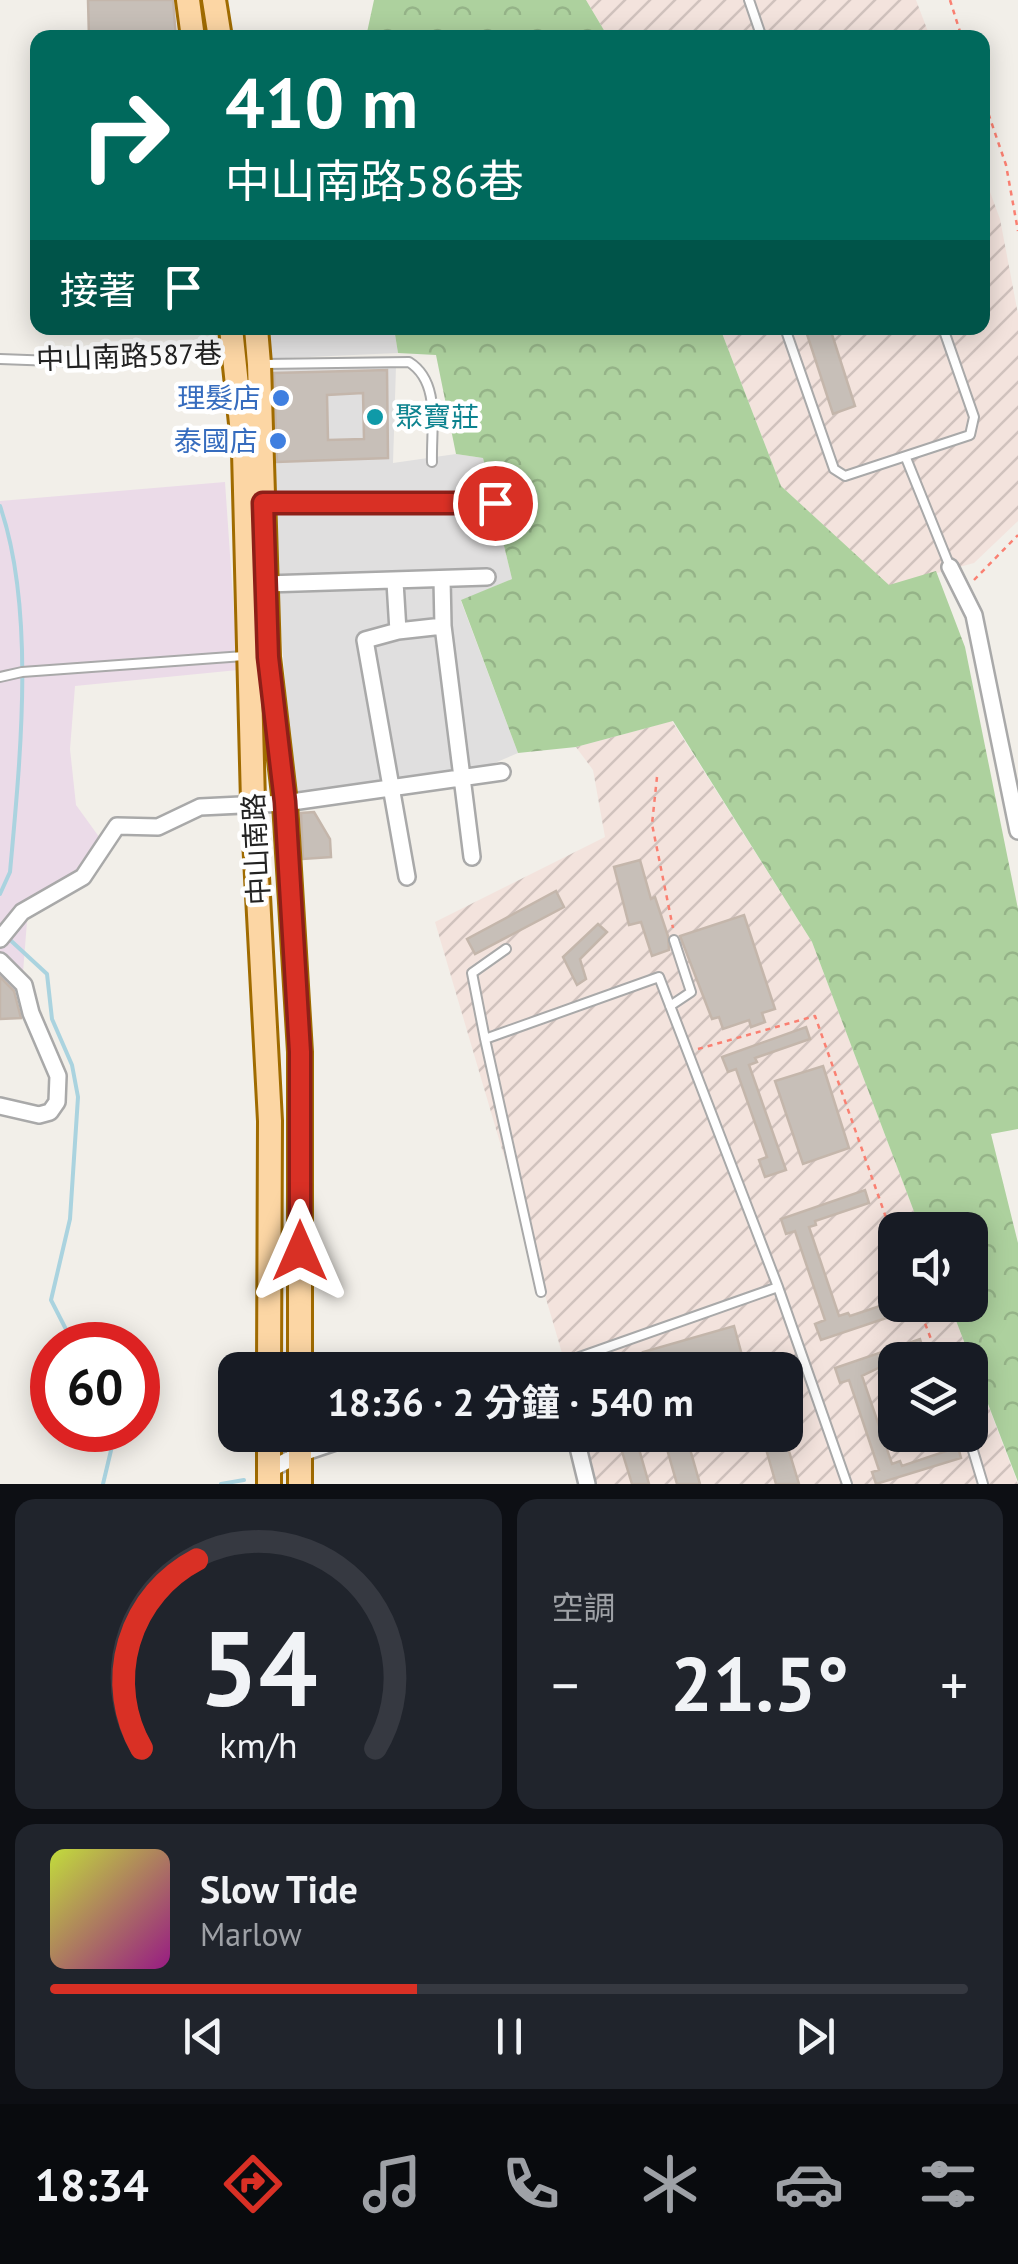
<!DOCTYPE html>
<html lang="zh-TW">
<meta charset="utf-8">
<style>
:root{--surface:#171b24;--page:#20242c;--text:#f1f3f6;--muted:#9ea1a6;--line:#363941;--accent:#d93025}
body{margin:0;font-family:"PT Sans","Noto Sans TC",sans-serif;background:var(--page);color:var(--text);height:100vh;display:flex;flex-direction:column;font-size:38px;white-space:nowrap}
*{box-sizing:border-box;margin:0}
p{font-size:32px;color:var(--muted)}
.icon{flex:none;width:55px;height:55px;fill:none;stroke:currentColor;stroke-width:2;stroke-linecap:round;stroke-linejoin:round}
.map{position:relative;height:1484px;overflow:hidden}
.details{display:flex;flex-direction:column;gap:15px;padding:15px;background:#0d0f14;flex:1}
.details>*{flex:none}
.top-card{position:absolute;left:30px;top:30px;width:960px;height:305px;border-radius:20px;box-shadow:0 5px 25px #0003;background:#00695c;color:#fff;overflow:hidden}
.tools{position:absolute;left:878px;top:1212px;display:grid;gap:20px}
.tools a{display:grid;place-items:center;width:110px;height:110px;border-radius:20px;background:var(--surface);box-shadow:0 5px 25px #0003;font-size:50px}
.speed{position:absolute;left:30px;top:1322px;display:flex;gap:20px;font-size:50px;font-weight:700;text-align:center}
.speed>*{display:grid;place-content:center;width:130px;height:130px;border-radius:50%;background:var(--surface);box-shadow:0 5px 25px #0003;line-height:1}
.speed .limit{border:15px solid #d22;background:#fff;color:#111}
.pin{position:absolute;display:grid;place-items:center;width:85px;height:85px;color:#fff;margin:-42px;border:5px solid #fff;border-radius:50%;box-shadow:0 2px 10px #0007}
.me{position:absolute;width:110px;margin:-55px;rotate:0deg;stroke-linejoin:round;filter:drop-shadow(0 0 8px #0008)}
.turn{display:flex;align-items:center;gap:35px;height:210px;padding:0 30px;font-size:45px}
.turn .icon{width:130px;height:130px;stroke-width:2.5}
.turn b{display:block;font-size:70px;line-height:85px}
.then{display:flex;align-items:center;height:95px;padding:0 30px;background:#0003;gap:20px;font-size:38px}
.big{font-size:75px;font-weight:700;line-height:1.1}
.details .card{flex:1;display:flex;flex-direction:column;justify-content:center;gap:15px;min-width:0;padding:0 35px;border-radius:20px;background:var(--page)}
.details .dial{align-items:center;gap:0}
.dial svg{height:260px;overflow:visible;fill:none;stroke:var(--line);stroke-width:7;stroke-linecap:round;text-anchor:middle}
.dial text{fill:var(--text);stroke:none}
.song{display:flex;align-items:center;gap:30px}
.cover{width:120px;height:120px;border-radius:15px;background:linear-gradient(135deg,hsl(70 70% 55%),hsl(310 70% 35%))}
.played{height:10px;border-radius:5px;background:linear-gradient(90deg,var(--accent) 40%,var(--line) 40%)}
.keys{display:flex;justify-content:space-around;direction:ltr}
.heat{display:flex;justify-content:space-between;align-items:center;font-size:55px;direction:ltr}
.details .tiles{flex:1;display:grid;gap:15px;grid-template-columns:1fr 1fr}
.card:last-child{grid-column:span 2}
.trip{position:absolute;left:218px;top:1352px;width:585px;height:100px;border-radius:20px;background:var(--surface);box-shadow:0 5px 25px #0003;font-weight:700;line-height:100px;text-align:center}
.tab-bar{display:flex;height:160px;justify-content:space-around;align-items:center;background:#090b0e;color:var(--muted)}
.tab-bar .icon{width:70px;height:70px}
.tab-bar .active{color:var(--accent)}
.tab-bar b{font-size:45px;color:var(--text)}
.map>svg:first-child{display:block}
.residential{fill:#e0dfdf}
.industrial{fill:#ebdbe8}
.military{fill:url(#military-furrows);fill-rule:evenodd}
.forest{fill:url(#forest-crowns)}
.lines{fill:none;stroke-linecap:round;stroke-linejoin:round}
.stream{stroke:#aad3df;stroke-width:4}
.building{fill:#c7bfb8;stroke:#c4b6ab;stroke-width:2.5;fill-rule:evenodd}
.lane-casing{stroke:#a9a9a9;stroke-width:12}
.street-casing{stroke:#a9a9a9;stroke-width:20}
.primary-casing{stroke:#a06b00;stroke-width:28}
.path{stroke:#fa8072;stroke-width:2.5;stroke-dasharray:5 5;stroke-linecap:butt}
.lane{stroke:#fff;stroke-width:8}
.street{stroke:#fff;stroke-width:15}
.primary{stroke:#fcd6a4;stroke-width:22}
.route-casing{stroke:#8d1f18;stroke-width:25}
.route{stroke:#d93025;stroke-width:18}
.shop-dot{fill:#3f7fe0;stroke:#fff;stroke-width:4}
.culture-dot{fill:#0f9aa8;stroke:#fff;stroke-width:4}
.labels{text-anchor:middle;stroke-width:9;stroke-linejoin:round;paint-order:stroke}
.street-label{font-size:28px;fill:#222;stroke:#fff}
.shop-label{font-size:28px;fill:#366cbe;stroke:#fff;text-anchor:end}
.culture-label{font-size:28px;fill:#0d838f;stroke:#fff;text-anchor:start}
</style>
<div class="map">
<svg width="1018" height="1484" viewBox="0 0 1018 1484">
<defs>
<pattern id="military-furrows" width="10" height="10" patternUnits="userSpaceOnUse" patternTransform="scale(2.5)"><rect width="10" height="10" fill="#f3e3dd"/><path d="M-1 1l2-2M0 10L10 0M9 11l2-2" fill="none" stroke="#d0c2bd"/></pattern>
<pattern id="forest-crowns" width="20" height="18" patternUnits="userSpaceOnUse" patternTransform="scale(2.5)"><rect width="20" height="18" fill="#add19e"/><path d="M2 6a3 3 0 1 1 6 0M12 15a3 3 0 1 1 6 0" fill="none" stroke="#95b388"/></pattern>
</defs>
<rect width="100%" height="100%" fill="#f2efe9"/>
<path class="residential" d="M263 328H394L398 353 264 359Z
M264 366H396L393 463 456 454 483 458 512 579 461 601 518 753 485 767 294 792 268 467Z"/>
<path class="industrial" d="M225 482 238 670 75 686 70 749 76 805 102 841 75 875 28 909 22 985 7 998 0 997V501Z"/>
<path class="military" d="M586 0H916L930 37H608Z
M983 173 1000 219 1018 314V521L974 563 889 586 781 486 720 328H982Z
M672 721 812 942 921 1230H895V1305H950L1018 1484H596L583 1435H785V1370H567L435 922 605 837 593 770 576 747ZM895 1360H970V1435H895Z"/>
<path class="forest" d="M374 0H586L608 37H366Z
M394 328H720L781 486 889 585 936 571 965 647 1018 909V1129L991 1134 1018 1243V1482L950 1305H970V1230H921L812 942 673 721 576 747 518 753 461 600 512 579 483 458 456 454 436 355 398 353Z"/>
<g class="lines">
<path class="stream" d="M0 506C36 611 20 761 10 872L0 894
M8 938 47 974 52 1019 72 1065 78 1097 70 1219 51 1300 74 1345
M103 1484 113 1442 110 1430
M221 1484 244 1480"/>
</g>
<path class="building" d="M88 0H173L176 38H89Z
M805 328H830L855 406 833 414Z
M387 370 388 458 277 462 274 373ZM363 393 364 439 328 440 327 395Z
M314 812 330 839 331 857 303 859 301 813Z
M640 860 651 899 655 897 668 936 669 950 652 956 641 922 629 925 614 867Z
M556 891 564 907 475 954 467 939Z
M744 915 775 1009 762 1013 765 1022 751 1027 749 1020 723 1029 719 1017 712 1019 680 936Z
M598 924 607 932 580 959 586 979 577 985 563 957Z
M0 977 14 991 21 1018 0 1019Z
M806 1027 810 1039 755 1058 757 1062 749 1065 786 1170 765 1177 759 1160 767 1157 736 1069 728 1072 722 1057Z
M823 1066 849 1148 803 1164 775 1081Z
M865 1190 869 1203 815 1221 816 1225 809 1227 839 1316 848 1313 850 1316 895 1301V1305L919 1307 821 1340 815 1324 825 1320 795 1231 786 1234 781 1219Z
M734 1326 746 1370H648L643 1352Z
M920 1339 924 1352 895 1360 862 1376 892 1464 900 1461 902 1466 958 1447 961 1458 876 1484 872 1472 879 1470 849 1380 840 1383 835 1368Z
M617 1435H635L649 1484H632Z
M686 1435 700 1484H677L665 1442Z
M762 1435H784L799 1484H776Z"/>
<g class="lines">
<g class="lane-casing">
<path id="lane" d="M749 0 762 38
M785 328 834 469 845 476 970 435 974 417 943 328
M0 359 81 362 115 352 229 353
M264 364 409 362C441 382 431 428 432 462
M906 458 950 567
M0 677 22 672 244 656
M506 949 472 973 485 1039 659 977 778 1287 557 1365
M670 1006 691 992 674 940
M485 1039 541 1292
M778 1287 847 1484
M971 1444 983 1484"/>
</g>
<g class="street-casing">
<path id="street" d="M263 503H495
M950 567 974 615 1018 831
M442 579 443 626
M395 582 398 631
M266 584 487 577
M407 877 365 640 398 631 443 626 472 857
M0 939 22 912 83 877 117 826 158 827 200 807 285 803 502 772
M0 961 24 985 31 1013 58 1076 57 1102 50 1112 39 1115 0 1106
M544 1370 557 1365 559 1370
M575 1435 587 1484
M269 1470 300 1454 356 1435"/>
</g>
<g class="primary-casing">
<path id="primary" d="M188 0 193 38
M214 0 220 38
M231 328 244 452 253 802 270 1121 269 1370
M256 328 259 364 268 657 285 803 300 1052V1370
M300 1435V1484
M269 1484V1435"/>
</g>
<path class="path" d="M950 0 962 38
M982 95 1006 165 1018 231
M974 580 1018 535
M657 777 652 824 673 928
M698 1049 815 1016 895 1243
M918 1305 939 1360"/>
<use href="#lane" class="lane"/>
<use href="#street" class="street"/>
<use href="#primary" class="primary"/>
</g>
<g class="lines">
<g class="route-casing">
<path id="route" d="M300 1251V1052L285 802 268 657 263 503H495"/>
</g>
<use href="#route" class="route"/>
</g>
<g class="shop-dot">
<circle cx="281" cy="398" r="10"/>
<circle cx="278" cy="441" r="10"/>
</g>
<circle class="culture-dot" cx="375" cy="417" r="10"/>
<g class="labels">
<g class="street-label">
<text transform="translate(129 356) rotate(-2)" y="10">中山南路587巷</text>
<text transform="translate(256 849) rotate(-93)" y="10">中山南路</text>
</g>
<g class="shop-label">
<text x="261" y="408">理髮店</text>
<text x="258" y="451">泰國店</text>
</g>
<g class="culture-label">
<text x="395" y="427">聚寶莊</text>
</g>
</g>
</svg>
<div class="tools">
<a><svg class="icon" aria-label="sound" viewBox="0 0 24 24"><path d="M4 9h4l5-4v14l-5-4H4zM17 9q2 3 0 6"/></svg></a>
<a><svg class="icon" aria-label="layers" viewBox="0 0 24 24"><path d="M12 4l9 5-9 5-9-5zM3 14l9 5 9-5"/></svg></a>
</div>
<div class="speed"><div class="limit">60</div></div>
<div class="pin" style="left:495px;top:503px;background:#d93025"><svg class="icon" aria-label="arrive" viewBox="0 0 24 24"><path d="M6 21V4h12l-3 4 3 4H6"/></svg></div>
<svg class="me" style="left:300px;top:1251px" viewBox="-20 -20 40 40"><path d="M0-17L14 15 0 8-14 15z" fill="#d93025" stroke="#fff" stroke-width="4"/></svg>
<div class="trip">18:36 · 2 分鐘 · 540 m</div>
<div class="top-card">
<div class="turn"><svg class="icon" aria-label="right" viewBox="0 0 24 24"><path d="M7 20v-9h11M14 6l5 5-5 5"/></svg><div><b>410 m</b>中山南路586巷</div></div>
<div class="then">接著<svg class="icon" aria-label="arrive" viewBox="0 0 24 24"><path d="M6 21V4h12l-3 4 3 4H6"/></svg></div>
</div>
</div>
<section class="details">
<div class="tiles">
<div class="card dial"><svg viewBox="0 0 100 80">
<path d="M14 69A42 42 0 1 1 86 69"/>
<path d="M14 69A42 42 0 0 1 31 11" stroke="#d93025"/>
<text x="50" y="56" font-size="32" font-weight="700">54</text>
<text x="50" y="72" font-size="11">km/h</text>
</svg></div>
<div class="card"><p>空調</p>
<div class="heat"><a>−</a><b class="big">21.5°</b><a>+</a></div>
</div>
<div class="card">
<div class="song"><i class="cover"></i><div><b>Slow Tide</b><p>Marlow</p></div></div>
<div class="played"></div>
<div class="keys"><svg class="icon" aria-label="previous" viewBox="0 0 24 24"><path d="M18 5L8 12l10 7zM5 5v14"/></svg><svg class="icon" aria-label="pause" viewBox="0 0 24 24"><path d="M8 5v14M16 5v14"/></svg><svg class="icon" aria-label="next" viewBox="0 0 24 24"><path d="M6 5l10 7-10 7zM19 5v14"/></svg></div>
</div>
</div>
</section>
<nav class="tab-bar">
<b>18:34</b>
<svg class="icon active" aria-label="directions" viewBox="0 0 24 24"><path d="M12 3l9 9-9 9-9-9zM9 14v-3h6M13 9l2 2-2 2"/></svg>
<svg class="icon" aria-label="music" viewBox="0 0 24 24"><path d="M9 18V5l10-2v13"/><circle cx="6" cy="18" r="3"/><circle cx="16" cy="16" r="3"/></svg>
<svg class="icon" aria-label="phone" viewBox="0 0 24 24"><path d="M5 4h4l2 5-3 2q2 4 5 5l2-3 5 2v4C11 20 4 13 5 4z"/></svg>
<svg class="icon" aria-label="climate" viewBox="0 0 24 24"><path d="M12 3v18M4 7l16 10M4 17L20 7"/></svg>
<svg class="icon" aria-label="car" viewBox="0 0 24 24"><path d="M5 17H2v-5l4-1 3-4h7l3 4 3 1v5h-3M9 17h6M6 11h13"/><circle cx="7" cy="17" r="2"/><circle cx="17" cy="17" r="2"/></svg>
<svg class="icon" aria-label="filters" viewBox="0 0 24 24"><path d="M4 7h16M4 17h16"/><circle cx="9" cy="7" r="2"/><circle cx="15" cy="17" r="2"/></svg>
</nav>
